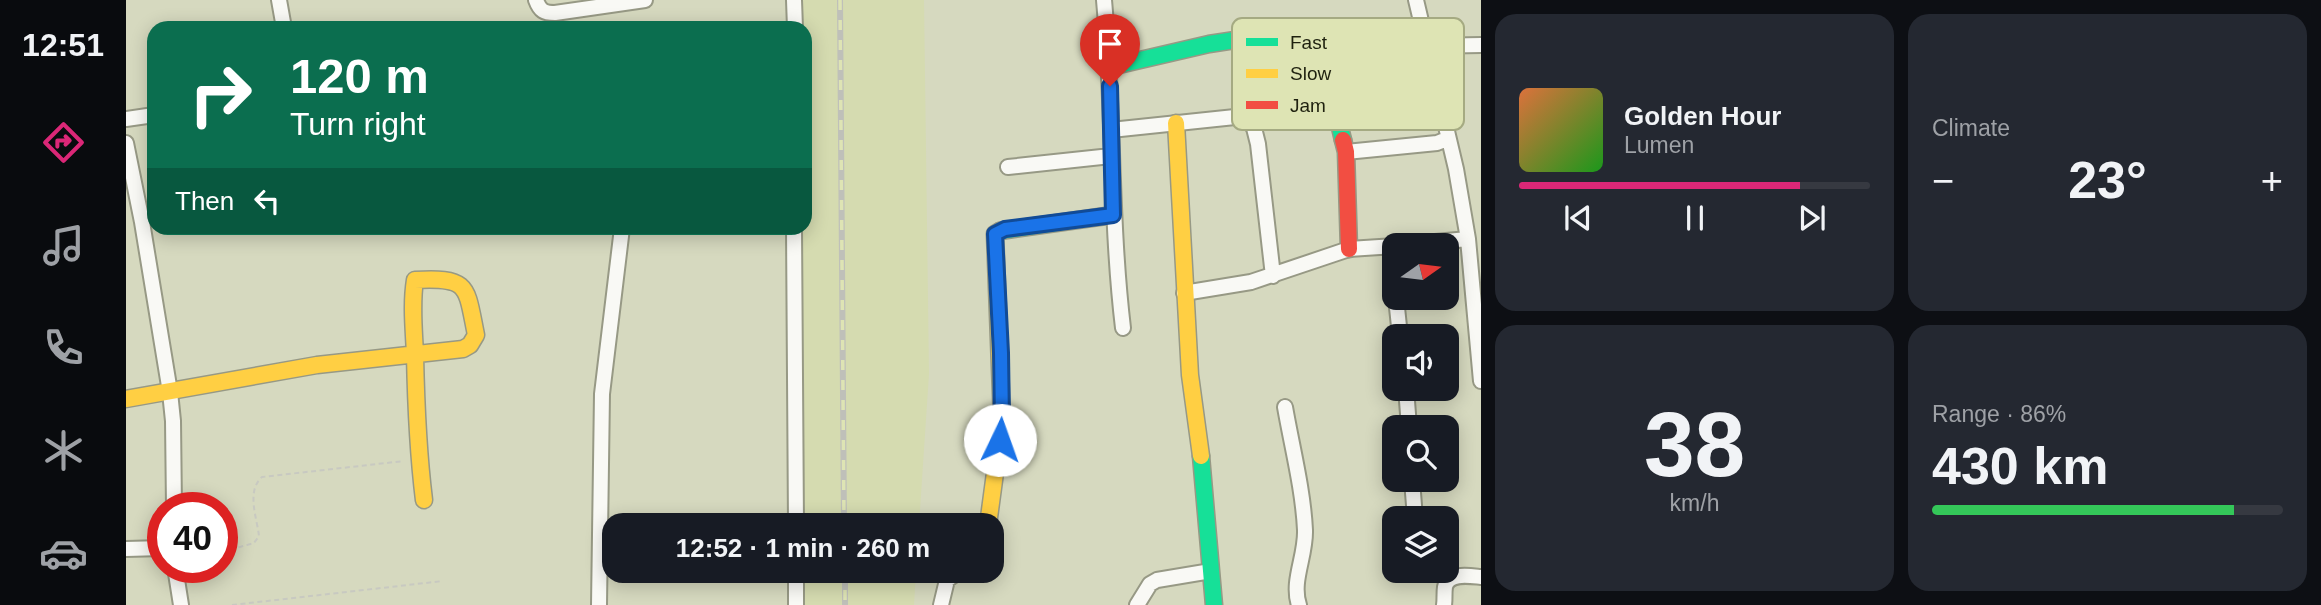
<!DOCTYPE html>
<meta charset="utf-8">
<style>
:root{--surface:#171b24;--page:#242831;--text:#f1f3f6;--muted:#9ea1a6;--line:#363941;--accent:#db2777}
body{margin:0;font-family:Helvetica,sans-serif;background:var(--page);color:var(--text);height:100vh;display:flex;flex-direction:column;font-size:26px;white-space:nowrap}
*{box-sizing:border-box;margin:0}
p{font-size:23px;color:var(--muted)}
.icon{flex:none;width:38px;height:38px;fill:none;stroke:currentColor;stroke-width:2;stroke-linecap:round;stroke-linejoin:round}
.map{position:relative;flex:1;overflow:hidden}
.sheet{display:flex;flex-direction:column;gap:14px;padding:14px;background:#0d0f14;width:840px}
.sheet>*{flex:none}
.top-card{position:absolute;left:21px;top:21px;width:665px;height:214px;border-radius:21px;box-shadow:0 4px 18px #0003;background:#0b6e4f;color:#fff;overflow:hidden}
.needle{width:46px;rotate:76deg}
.controls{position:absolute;left:1256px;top:233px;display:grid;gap:14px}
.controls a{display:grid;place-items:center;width:77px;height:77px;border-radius:14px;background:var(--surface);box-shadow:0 4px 18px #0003;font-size:35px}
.speed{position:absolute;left:21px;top:492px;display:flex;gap:14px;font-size:35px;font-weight:700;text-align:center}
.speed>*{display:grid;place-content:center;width:91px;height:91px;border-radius:50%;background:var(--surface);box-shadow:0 4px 18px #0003;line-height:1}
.speed .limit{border:10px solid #d22;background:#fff;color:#111}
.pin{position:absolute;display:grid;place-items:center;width:60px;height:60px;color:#fff;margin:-72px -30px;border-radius:50% 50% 50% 0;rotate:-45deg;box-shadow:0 0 7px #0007}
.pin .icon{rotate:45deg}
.me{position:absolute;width:77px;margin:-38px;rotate:3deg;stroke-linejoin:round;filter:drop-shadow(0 0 5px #0008)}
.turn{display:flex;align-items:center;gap:24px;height:147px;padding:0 28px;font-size:32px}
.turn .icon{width:91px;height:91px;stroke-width:2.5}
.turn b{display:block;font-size:49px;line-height:60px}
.then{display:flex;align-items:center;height:66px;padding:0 28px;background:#0003;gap:14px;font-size:26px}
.big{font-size:52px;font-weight:600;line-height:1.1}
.sheet .card{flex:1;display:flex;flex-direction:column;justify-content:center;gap:10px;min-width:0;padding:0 24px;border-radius:21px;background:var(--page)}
.sheet .dial{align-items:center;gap:0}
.dial b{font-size:91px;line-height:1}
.song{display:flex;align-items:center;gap:21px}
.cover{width:84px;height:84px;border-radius:10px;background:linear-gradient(135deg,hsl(20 70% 55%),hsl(120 70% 35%))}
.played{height:7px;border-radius:4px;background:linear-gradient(90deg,var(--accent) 80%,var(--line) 80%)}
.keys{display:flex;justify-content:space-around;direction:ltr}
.heat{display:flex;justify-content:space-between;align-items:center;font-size:38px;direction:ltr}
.charge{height:10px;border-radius:5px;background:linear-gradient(90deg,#34c759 86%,var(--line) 0)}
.sheet .tiles{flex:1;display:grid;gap:14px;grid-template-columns:repeat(2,1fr)}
.trip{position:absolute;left:476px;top:513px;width:402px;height:70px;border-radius:21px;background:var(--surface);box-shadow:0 4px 18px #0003;font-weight:600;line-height:70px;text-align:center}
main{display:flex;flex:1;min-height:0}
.menu{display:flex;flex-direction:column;width:126px;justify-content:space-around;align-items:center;background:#090b0e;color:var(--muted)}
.menu .icon{width:49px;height:49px}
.menu .selected{color:var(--accent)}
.menu b{font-size:32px;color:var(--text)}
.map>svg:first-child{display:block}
.built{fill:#d5dbb0}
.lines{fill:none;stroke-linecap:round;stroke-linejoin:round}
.street-casing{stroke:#979985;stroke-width:18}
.fast-casing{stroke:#979985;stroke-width:19}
.slow-casing{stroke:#979985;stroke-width:19}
.jam-casing{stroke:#979985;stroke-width:19}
.path{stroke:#c8c9c1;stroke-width:2;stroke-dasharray:5 3.5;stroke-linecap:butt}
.street{stroke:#f9f9f5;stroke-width:14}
.fast{stroke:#16e098;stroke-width:16}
.slow{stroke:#ffcf43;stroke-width:16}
.jam{stroke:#f24e42;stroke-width:16}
.rail-casing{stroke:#bfc0b9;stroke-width:6}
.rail{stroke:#dee4b4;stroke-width:3.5;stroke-dasharray:10;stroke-linecap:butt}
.route-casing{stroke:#114b97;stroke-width:18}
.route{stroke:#1a73e8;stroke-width:12}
.key{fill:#dee4b4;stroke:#a5aa82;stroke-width:2}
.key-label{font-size:19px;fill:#1f210f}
</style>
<main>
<nav class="menu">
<b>12:51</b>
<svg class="icon selected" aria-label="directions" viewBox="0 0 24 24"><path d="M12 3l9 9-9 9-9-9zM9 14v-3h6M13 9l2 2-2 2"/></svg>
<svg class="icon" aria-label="music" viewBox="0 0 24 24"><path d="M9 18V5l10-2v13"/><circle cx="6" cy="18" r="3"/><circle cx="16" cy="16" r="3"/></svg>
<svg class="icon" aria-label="phone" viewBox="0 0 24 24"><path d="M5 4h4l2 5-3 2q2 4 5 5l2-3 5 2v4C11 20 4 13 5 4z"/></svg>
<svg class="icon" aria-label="climate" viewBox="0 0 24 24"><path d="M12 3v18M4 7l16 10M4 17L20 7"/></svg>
<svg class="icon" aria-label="car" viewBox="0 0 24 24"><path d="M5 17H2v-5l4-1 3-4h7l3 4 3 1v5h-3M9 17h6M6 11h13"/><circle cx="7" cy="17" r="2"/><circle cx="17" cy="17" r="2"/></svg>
</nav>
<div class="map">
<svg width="1355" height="605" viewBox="0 0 1355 605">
<rect width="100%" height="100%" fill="#d6d9bf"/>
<path class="built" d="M670 0H798L803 374 793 525H672L671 228H679V28H670Z
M672 571H790L788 605H672Z"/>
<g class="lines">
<g class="street-casing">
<path id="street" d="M153 0 158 28
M410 0C414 11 418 13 429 13L519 0
M668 0 669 28
M978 0C988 109 984 219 997 328
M1290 0 1330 169 1342 239 1355 381
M1301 46 1355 45
M0 119 28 115
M985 130 1109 117 1121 119 1128 128 1132 144 1147 276
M0 143 16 222 44 392 47 421 48 508
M1220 152 1311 143 1321 139
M882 167 985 156
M668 228 670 525
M1276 245 1342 239
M1265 246 1269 281
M1058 293 1125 282 1223 249 1269 246
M1270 298 1274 336
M1280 388 1283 427
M1159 407C1166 447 1177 489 1179 530 1180 556 1165 581 1173 605
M1286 480 1289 518
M0 549 37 548
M49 567 55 605
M670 570V605
M473 605 476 394 496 228
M815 605 821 580 835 570
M1011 605 1024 584 1031 580 1085 571
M1318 605C1319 599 1318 593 1319 587 1322 572 1344 576 1355 577"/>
</g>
<g class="fast-casing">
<path id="fast" d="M984 67 1083 44 1188 28 1196 31 1202 38 1212 119 1217 140
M874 231 987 215
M1075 456 1088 605"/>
</g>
<g class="slow-casing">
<path id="slow" d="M1050 123 1064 375 1075 456
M0 399 191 365 337 349 344 345 350 335C340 286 344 277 289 280 285 305 288 330 289 355 290 404 292 452 298 500
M862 525 876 421 869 234 874 231"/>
</g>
<g class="jam-casing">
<path id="jam" d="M1217 140 1220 152 1223 249"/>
</g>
<path class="path" d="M96 552 128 543 133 536C131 518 120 491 136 477L278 461
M106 605 317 581"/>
<use href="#street" class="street"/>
<use href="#fast" class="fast"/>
<use href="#slow" class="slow"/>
<use href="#jam" class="jam"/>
<g class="rail-casing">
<path id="rail" d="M714 0 718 525
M719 570V605"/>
</g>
<use href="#rail" class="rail"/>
</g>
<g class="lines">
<g class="route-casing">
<path id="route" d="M874 440 876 421 875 353 869 234 879 229 987 215 984 86"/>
</g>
<use href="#route" class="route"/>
</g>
<rect x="1106" y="18" width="232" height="112" rx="10" class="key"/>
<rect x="1120" y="38" width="32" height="8" fill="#16e098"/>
<rect x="1120" y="69" width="32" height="9" fill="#ffcf43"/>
<rect x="1120" y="101" width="32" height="8" fill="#f24e42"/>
<g class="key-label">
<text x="1164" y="49">Fast</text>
<text x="1164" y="80">Slow</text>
<text x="1164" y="112">Jam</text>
</g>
</svg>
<div class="controls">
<a><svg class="needle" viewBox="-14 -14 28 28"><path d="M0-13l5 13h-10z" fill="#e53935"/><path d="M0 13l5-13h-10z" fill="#9ea1a6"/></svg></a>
<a><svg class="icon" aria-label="sound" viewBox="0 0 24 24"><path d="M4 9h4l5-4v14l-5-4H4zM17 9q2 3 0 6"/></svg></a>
<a><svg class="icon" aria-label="search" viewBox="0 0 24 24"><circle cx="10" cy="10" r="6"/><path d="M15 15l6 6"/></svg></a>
<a><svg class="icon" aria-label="layers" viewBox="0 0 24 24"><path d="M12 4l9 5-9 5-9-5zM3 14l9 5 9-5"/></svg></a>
</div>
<div class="speed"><div class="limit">40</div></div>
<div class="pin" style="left:984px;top:86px;background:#d93025"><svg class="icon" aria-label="arrive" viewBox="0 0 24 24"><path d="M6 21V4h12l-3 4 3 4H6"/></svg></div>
<svg class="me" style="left:874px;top:440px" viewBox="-20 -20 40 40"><circle r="19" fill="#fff"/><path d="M0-13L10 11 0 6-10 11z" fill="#1a73e8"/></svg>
<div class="trip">12:52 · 1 min · 260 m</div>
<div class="top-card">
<div class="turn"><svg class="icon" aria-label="right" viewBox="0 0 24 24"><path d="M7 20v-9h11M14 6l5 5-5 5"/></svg><div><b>120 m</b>Turn right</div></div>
<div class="then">Then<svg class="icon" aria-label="left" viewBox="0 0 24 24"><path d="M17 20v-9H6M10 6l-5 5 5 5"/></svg></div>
</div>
</div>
<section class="sheet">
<div class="tiles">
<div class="card">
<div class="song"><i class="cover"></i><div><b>Golden Hour</b><p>Lumen</p></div></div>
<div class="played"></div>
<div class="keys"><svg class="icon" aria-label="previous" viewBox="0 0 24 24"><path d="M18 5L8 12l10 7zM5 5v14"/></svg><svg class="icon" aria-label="pause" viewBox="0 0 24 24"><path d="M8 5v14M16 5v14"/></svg><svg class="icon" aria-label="next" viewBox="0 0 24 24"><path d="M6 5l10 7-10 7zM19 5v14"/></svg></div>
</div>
<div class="card"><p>Climate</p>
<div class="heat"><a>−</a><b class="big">23°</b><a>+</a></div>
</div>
<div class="card dial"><b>38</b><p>km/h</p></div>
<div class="card"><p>Range · 86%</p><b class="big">430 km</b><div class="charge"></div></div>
</div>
</section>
</main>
